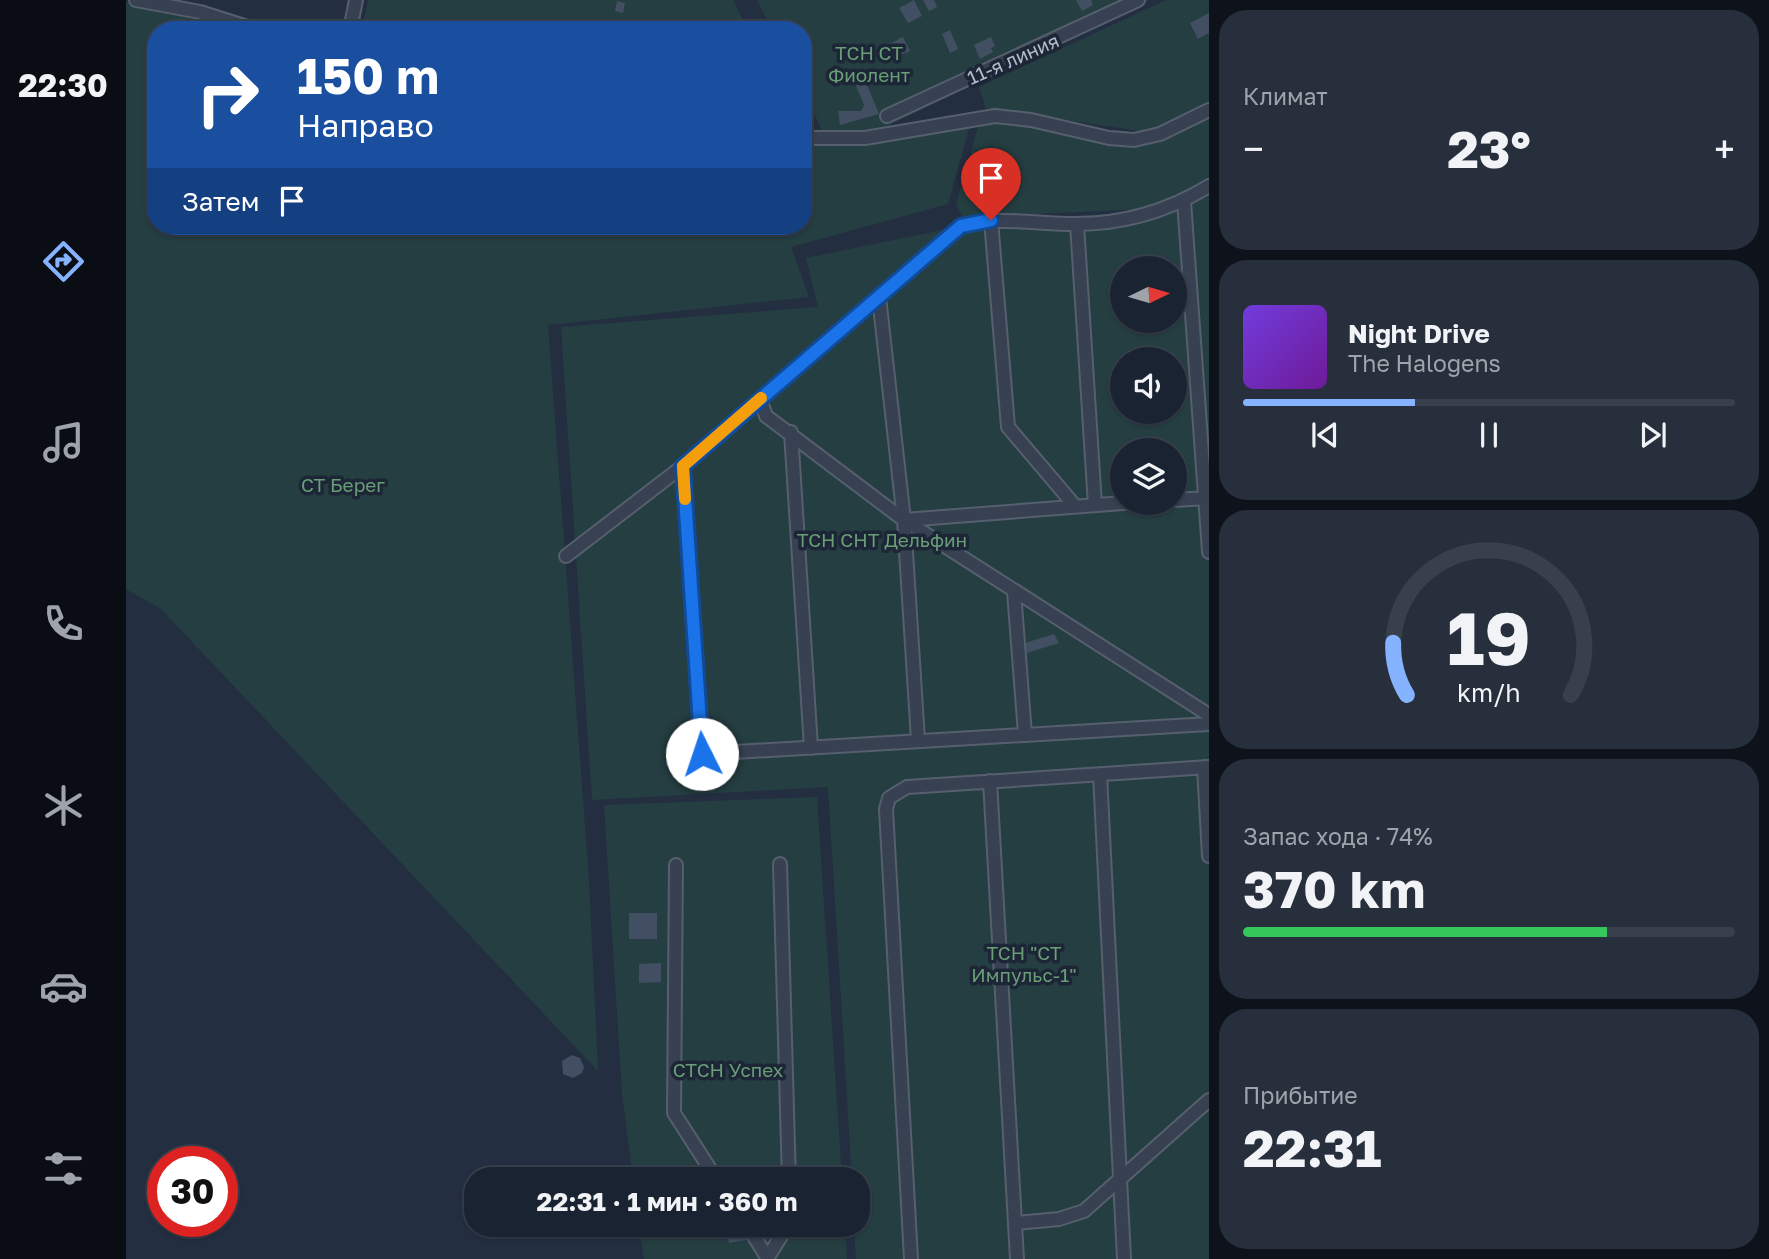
<!DOCTYPE html>
<html lang="ru">
<meta charset="utf-8">
<style>
:root{--surface:#1a2331;--page:#272f3d;--text:#f1f3f6;--muted:#9fa4ab;--line:#38404d;--accent:#85b3ff}
body{margin:0;font-family:"Golos Text",sans-serif;background:var(--page);color:var(--text);height:100vh;display:flex;flex-direction:column;font-size:26px;white-space:nowrap}
*{box-sizing:border-box;margin:0}
p{font-size:23px;color:var(--muted)}
.icon{flex:none;width:38px;height:38px;fill:none;stroke:currentColor;stroke-width:2;stroke-linecap:round;stroke-linejoin:round}
.map{position:relative;flex:1;overflow:hidden}
.panel{display:flex;flex-direction:column;gap:10px;padding:10px;background:#0e131b;width:560px}
.panel>*{flex:none}
.hud{position:absolute;left:21px;top:21px;width:665px;height:214px;border-radius:28px;box-shadow:0 2px 5px #0004,0 0 0 2px var(--line);background:#1a4fa0;color:#fff;overflow:hidden}
.needle{width:46px;rotate:85deg}
.fabs{position:absolute;left:984px;top:256px;display:grid;gap:14px}
.fabs a{display:grid;place-items:center;width:77px;height:77px;border-radius:50%;background:var(--surface);box-shadow:0 2px 5px #0004,0 0 0 2px var(--line);font-size:35px}
.speed{position:absolute;left:21px;top:1146px;display:flex;gap:14px;font-size:35px;font-weight:700;text-align:center}
.speed>*{display:grid;place-content:center;width:91px;height:91px;border-radius:50%;background:var(--surface);box-shadow:0 2px 5px #0004,0 0 0 2px var(--line);line-height:1}
.speed .limit{border:10px solid #d22;background:#fff;color:#111}
.pin{position:absolute;display:grid;place-items:center;width:60px;height:60px;color:#fff;margin:-72px -30px;border-radius:50% 50% 50% 0;rotate:-45deg;box-shadow:0 0 7px #0007}
.pin .icon{rotate:45deg}
.me{position:absolute;width:77px;margin:-38px;rotate:356deg;stroke-linejoin:round;filter:drop-shadow(0 0 5px #0008)}
.turn{display:flex;align-items:center;gap:24px;height:147px;padding:0 35px;font-size:32px}
.turn .icon{width:91px;height:91px;stroke-width:2.5}
.turn b{display:block;font-size:49px;line-height:60px}
.then{display:flex;align-items:center;height:66px;padding:0 35px;background:#0003;gap:14px;font-size:26px}
.big{font-size:52px;font-weight:700;line-height:1.1}
.panel .tile{flex:1;display:flex;flex-direction:column;justify-content:center;gap:10px;min-width:0;padding:0 24px;border-radius:28px;background:var(--page)}
.panel .dial{align-items:center;gap:0}
.dial svg{height:182px;overflow:visible;fill:none;stroke:var(--line);stroke-width:7;stroke-linecap:round;text-anchor:middle}
.dial text{fill:var(--text);stroke:none}
.song{display:flex;align-items:center;gap:21px}
.cover{width:84px;height:84px;border-radius:10px;background:linear-gradient(135deg,hsl(260 70% 55%),hsl(280 70% 35%))}
.played{height:7px;border-radius:4px;background:linear-gradient(90deg,var(--accent) 35%,var(--line) 35%)}
.keys{display:flex;justify-content:space-around;direction:ltr}
.heat{display:flex;justify-content:space-between;align-items:center;font-size:38px;direction:ltr}
.charge{height:10px;border-radius:5px;background:linear-gradient(90deg,#34c759 74%,var(--line) 0)}
.trip{position:absolute;left:338px;top:1167px;width:406px;height:70px;border-radius:28px;background:var(--surface);box-shadow:0 2px 5px #0004,0 0 0 2px var(--line);font-weight:700;line-height:70px;text-align:center}
main{display:flex;flex:1;min-height:0}
.tabs{display:flex;flex-direction:column;width:126px;justify-content:space-around;align-items:center;background:#0a0e14;color:var(--muted)}
.tabs .icon{width:49px;height:49px}
.tabs .active{color:var(--accent)}
.tabs b{font-size:32px;color:var(--text)}
.map>svg:first-child{display:block}
.green{fill:#253e42;fill-rule:evenodd}
.building{fill:#424f63}
.lines{fill:none;stroke-linecap:round;stroke-linejoin:round}
.street-casing{stroke:#555f6e;stroke-width:16}
.street{stroke:#374151;stroke-width:12}
.route-casing{stroke:#114b97;stroke-width:18}
.route{stroke:#1a73e8;stroke-width:12}
.slow{stroke:#f59e0b;stroke-width:12}
.labels{text-anchor:middle;stroke-width:7;stroke-linejoin:round;paint-order:stroke}
.park-label{font-size:19px;fill:#699e76;stroke:#1c2636}
.street-label{font-size:19px;fill:#b4bccb;stroke:#1c2636}
</style>
<main>
<nav class="tabs">
<b>22:30</b>
<svg class="icon active" aria-label="directions" viewBox="0 0 24 24"><path d="M12 3l9 9-9 9-9-9zM9 14v-3h6M13 9l2 2-2 2"/></svg>
<svg class="icon" aria-label="music" viewBox="0 0 24 24"><path d="M9 18V5l10-2v13"/><circle cx="6" cy="18" r="3"/><circle cx="16" cy="16" r="3"/></svg>
<svg class="icon" aria-label="phone" viewBox="0 0 24 24"><path d="M5 4h4l2 5-3 2q2 4 5 5l2-3 5 2v4C11 20 4 13 5 4z"/></svg>
<svg class="icon" aria-label="climate" viewBox="0 0 24 24"><path d="M12 3v18M4 7l16 10M4 17L20 7"/></svg>
<svg class="icon" aria-label="car" viewBox="0 0 24 24"><path d="M5 17H2v-5l4-1 3-4h7l3 4 3 1v5h-3M9 17h6M6 11h13"/><circle cx="7" cy="17" r="2"/><circle cx="17" cy="17" r="2"/></svg>
<svg class="icon" aria-label="filters" viewBox="0 0 24 24"><path d="M4 7h16M4 17h16"/><circle cx="9" cy="7" r="2"/><circle cx="15" cy="17" r="2"/></svg>
</nav>
<div class="map">
<svg width="1083" height="1259" viewBox="0 0 1083 1259">
<rect width="100%" height="100%" fill="#232f41"/>
<path class="green" d="M242 0H607L622 30H236Z
M631 0H1024L757 128 700 138 677 92V30H646Z
M1040 0H1083V105L1027 133 860 108 853 87Z
M0 2 107 30H30V226H677V140L845 122 822 204 665 247 683 297 422 325 463 881 472 1071 35 609 0 589Z
M1083 113V179L1023 209 837 217 830 204 854 120 870 118 1024 142Z
M1083 185V1259H730L728 1225H732V1180L726 1179 702 787 466 800 435 327 692 307 680 258 865 220 1023 212ZM996 268H1048V320H996ZM996 359H1048V411H996ZM996 450H1048V502H996Z
M691 797 716 1179H507L496 1094 478 805Z
M513 1225H719L721 1259H518Z"/>
<path class="building" d="M788 0 796 16 782 23 773 8Z
M797 0H808L811 7 803 11Z
M950 0H965L967 5 956 11Z
M491 1 499 3 497 13 489 11Z
M1083 13V33L1072 39 1064 23Z
M824 30 832 49 824 53 816 34Z
M777 37 784 51 769 57 763 44Z
M865 37 869 46 865 48 867 52 854 59 848 45Z
M739 80 753 114 714 125 712 111H735L738 105 729 83Z
M928 634 933 643 901 653 899 643Z
M503 913H531V939H503Z
M535 963V982L513 983V964Z
M446 1055 454 1058 458 1067 456 1073 447 1078 437 1074 436 1061Z
M599 1225H617L620 1240 603 1243Z"/>
<g class="lines">
<g class="street-casing">
<path id="street" d="M10 0 74 12 131 30
M224 30 230 0
M761 116 1012 0
M677 138H739L869 116 905 120 983 138 1008 140 1034 134 1083 110
M1058 201 1083 552
M865 220 882 427 949 506
M951 224 969 505
M753 297 778 520 792 740
M634 399 640 416 778 520 1083 715
M665 432 685 748
M557 466 576 754 1083 724
M1048 500 1083 498
M778 520 1010 502
M440 556 557 466 835 226C872 216 910 224 949 224 997 224 1042 211 1083 186
M888 592 899 734
M1078 767 1083 856
M974 774 998 1259
M864 781 891 1259
M654 864 663 1180
M550 865 548 1113 591 1180
M889 1223 933 1219 958 1211 1083 1100
M621 1225 642 1259
M642 1257 662 1225
M785 1259 760 809 763 798 781 787 1083 767"/>
</g>
<use href="#street" class="street"/>
</g>
<g class="lines">
<g class="route-casing">
<path id="route" d="M576 754 557 466 835 226 865 220"/>
</g>
<use href="#route" class="route"/>
<path class="slow" d="M559 499 557 466 635 398"/>
</g>
<g class="labels">
<g class="park-label">
<text x="743" y="60">ТСН СТ<tspan x="743" dy="22">Фиолент</tspan></text>
<text x="217" y="492">СТ Берег</text>
<text x="756" y="547">ТСН СНТ Дельфин</text>
<text x="898" y="960">ТСН "СТ<tspan x="898" dy="22">Импульс-1"</tspan></text>
<text x="602" y="1077">СТСН Успех</text>
</g>
<g class="street-label">
<text transform="translate(887 59) rotate(-24)" y="7">11-я линия</text>
</g>
</g>
</svg>
<div class="fabs">
<a><svg class="needle" viewBox="-14 -14 28 28"><path d="M0-13l5 13h-10z" fill="#e53935"/><path d="M0 13l5-13h-10z" fill="#9fa4ab"/></svg></a>
<a><svg class="icon" aria-label="sound" viewBox="0 0 24 24"><path d="M4 9h4l5-4v14l-5-4H4zM17 9q2 3 0 6"/></svg></a>
<a><svg class="icon" aria-label="layers" viewBox="0 0 24 24"><path d="M12 4l9 5-9 5-9-5zM3 14l9 5 9-5"/></svg></a>
</div>
<div class="speed"><div class="limit">30</div></div>
<div class="pin" style="left:865px;top:220px;background:#d93025"><svg class="icon" aria-label="arrive" viewBox="0 0 24 24"><path d="M6 21V4h12l-3 4 3 4H6"/></svg></div>
<svg class="me" style="left:576px;top:754px" viewBox="-20 -20 40 40"><circle r="19" fill="#fff"/><path d="M0-13L10 11 0 6-10 11z" fill="#1a73e8"/></svg>
<div class="trip">22:31 · 1 мин · 360 m</div>
<div class="hud">
<div class="turn"><svg class="icon" aria-label="right" viewBox="0 0 24 24"><path d="M7 20v-9h11M14 6l5 5-5 5"/></svg><div><b>150 m</b>Направо</div></div>
<div class="then">Затем<svg class="icon" aria-label="arrive" viewBox="0 0 24 24"><path d="M6 21V4h12l-3 4 3 4H6"/></svg></div>
</div>
</div>
<section class="panel">
<div class="tile"><p>Климат</p>
<div class="heat"><a>−</a><b class="big">23°</b><a>+</a></div>
</div>
<div class="tile">
<div class="song"><i class="cover"></i><div><b>Night Drive</b><p>The Halogens</p></div></div>
<div class="played"></div>
<div class="keys"><svg class="icon" aria-label="previous" viewBox="0 0 24 24"><path d="M18 5L8 12l10 7zM5 5v14"/></svg><svg class="icon" aria-label="pause" viewBox="0 0 24 24"><path d="M8 5v14M16 5v14"/></svg><svg class="icon" aria-label="next" viewBox="0 0 24 24"><path d="M6 5l10 7-10 7zM19 5v14"/></svg></div>
</div>
<div class="tile dial"><svg viewBox="0 0 100 80">
<path d="M14 69A42 42 0 1 1 86 69"/>
<path d="M14 69A42 42 0 0 1 8 46" stroke="#85b3ff"/>
<text x="50" y="56" font-size="32" font-weight="700">19</text>
<text x="50" y="72" font-size="11">km/h</text>
</svg></div>
<div class="tile"><p>Запас хода · 74%</p><b class="big">370 km</b><div class="charge"></div></div>
<div class="tile"><p>Прибытие</p><b class="big">22:31</b></div>
</section>
</main>
